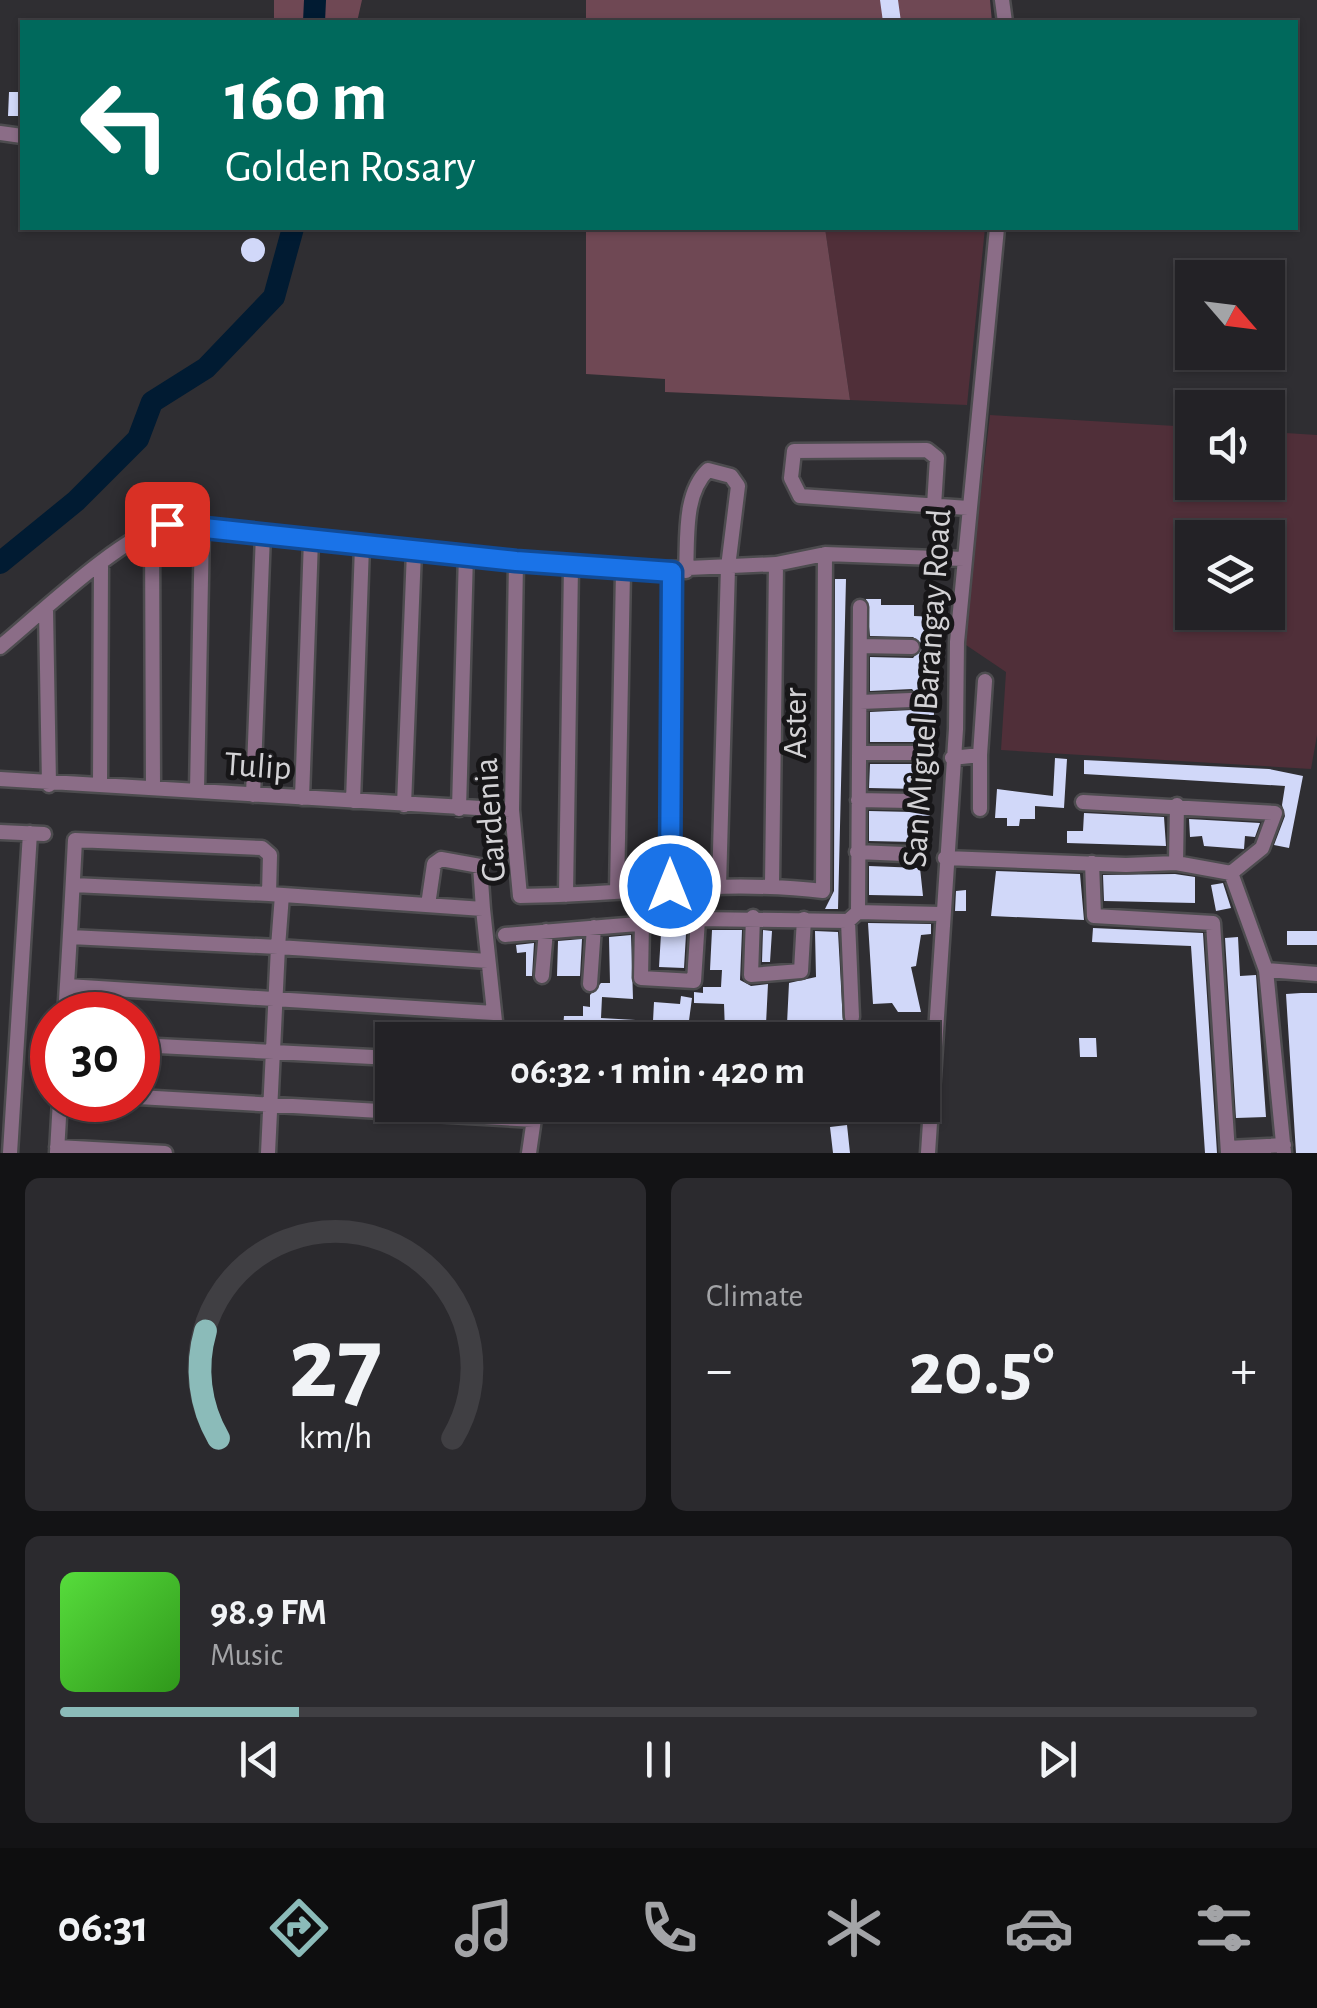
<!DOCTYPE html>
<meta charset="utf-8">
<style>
:root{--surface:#232226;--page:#2b2a2e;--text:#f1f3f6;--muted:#a3a4a7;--line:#403f43;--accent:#8bbbb9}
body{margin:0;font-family:"Alegreya Sans",sans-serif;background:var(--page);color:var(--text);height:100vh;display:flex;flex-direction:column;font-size:38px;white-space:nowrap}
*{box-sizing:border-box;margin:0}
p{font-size:32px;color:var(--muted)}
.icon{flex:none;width:55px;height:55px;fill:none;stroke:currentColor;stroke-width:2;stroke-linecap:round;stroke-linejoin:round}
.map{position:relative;height:1153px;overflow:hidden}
.panel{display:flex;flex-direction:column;gap:25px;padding:25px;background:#131315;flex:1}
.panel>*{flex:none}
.top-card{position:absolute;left:20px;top:20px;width:1278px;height:210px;border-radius:0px;box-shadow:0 2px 8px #0004,0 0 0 2px var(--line);background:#00695c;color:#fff;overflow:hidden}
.needle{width:65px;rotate:118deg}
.controls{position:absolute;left:1175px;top:260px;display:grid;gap:20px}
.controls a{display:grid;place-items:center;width:110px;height:110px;border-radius:0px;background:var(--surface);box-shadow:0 2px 8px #0004,0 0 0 2px var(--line);font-size:50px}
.speed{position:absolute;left:30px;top:992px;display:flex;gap:20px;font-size:50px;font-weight:700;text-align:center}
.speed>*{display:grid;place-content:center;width:130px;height:130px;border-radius:50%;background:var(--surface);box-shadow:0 2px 8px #0004,0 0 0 2px var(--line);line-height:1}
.speed .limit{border:15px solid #d22;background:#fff;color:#111}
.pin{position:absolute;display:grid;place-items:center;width:85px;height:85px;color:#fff;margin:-42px;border-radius:20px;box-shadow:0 5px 15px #0006}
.me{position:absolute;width:110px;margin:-55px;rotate:0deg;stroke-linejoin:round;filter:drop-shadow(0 0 8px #0008)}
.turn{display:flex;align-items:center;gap:35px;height:210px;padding:0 40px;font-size:45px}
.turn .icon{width:130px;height:130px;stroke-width:2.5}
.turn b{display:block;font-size:70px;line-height:85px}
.big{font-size:75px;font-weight:600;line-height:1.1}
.panel .widget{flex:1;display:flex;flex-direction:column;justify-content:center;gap:15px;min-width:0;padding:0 35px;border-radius:15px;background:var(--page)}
.panel .dial{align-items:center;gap:0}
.dial svg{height:260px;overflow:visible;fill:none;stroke:var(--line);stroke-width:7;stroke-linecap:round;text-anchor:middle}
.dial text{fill:var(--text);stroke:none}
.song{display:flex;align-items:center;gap:30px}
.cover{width:120px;height:120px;border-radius:15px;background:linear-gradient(135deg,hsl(110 70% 55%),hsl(110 70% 35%))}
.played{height:10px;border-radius:5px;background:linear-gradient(90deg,var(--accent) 20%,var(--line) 20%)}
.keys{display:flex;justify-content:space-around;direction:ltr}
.heat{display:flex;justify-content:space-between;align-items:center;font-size:55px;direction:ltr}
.panel .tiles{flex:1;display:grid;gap:25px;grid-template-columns:1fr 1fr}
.widget:last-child{grid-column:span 2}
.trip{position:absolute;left:375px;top:1022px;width:565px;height:100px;border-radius:0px;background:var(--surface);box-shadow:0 2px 8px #0004,0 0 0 2px var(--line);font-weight:600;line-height:100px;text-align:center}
.tabs{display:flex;height:160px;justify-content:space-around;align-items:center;background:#0e0e0f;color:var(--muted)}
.tabs .icon{width:70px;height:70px}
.tabs .on{color:var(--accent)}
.tabs b{font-size:45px;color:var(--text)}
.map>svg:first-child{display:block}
.green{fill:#502f39;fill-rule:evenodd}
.forest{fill:#6f4854}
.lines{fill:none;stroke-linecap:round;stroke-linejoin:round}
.river{stroke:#011b32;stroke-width:22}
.building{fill:#d1d8f9}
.street-casing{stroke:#4d4c4f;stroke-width:19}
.street{stroke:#8b6d87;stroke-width:14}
.route-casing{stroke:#114b97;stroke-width:25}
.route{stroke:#1a73e8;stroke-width:18}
.labels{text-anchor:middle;stroke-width:10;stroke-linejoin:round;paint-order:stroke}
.street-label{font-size:35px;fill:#d3d2d5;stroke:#171618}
</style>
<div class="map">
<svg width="1317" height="1153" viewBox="0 0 1317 1153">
<rect width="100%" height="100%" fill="#2f2e32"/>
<path class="green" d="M825 228H985L967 405 850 400Z
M990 415 1192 427V482H1268V432L1317 435V735L1311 769 1001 750 1006 672 963 643ZM1192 538H1268V612H1192Z"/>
<path class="forest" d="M274 0H362L357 22H274Z
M586 0H990L992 22H586Z
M586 228H825L850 400 665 392V379L586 374Z"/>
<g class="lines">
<path class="river" d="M314 22 315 0
M0 563 76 501 138 439 152 402 206 368 274 297 293 228"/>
</g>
<path class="building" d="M880 0H898L901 22H883Z
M9 92H22L21 116H8Z
M241 250a12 12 0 1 1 24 0a12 12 0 1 1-24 0Z
M835 579H846L838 909H825L834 891Z
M866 599H881V605H914V616L938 617 928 854 914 853V842L869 841V811L912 812 922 800 917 789 869 788 870 764H914L924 754 914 742H870V712L912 710 922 701 912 689 870 691V657L913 658 923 646 913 637 870 636Z
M1055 758 1067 759 1064 808 1035 806V819H1020L1019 826H1007V818H995L997 789 1053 796Z
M1084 760 1269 769 1303 776 1289 848 1274 845 1285 816 1282 805 1285 786 1084 774Z
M1084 813 1164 817 1166 846 1067 843V831H1083Z
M1189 819 1260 823 1255 837 1245 836 1244 849 1204 846 1202 836 1190 837Z
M869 866 920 868 923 896 869 895Z
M996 871 1080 874 1084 920 991 916Z
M1175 874 1195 877V903L1104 901 1103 875Z
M1223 883 1231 908 1216 911 1211 885Z
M966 890V911H955L956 891Z
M868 923 931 924V934L921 935 916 966 911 967 921 1012H898L892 1003 873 1004Z
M1093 928 1203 933 1217 1153H1205L1191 946 1092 942Z
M712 930H742L740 980 751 986 768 984 766 1024H787L789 983 816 977 815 931 838 932 843 1022 853 1027 871 1020 873 1037 790 1039H785V1034H767L766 1040H617V1031L592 1030 591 1040H562L564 1016H583V1006L590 1007V995L601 983H610L609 937 631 935 633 999 602 997 601 1018 653 1021 654 1002 680 1004 681 996 692 998 688 1028 725 1031 724 1004 694 1003V992L703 993V987H721L722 970H710Z
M763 930 772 931 770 962H762Z
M1287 931H1317V945H1287Z
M679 933 686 934 684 968 659 967 661 934Z
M1238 937 1240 976 1256 975 1266 1117 1236 1118 1225 938Z
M582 939 580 976H557L558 941Z
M534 943 532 976H526V952L517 953 516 945Z
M1301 993H1317V1153H1296L1286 994Z
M1079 1038H1096L1097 1057H1080Z
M847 1125 850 1153H833L830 1127Z"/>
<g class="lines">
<g class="street-casing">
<path id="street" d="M1002 0 1005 22
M0 133 22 136
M934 506 937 458 927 450 794 451 791 478 800 496 968 508
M152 528 153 788
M516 561 512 810 520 896C622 895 722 879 823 891L825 554
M686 571C688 539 683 494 708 470L731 476 738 486 728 567 719 886
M46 610 49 785
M861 646 912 647
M0 647C40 614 120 537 167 524L623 571 776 564 825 554 964 559
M860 702 911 700
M860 753H913
M980 755 985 681
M952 758 980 755V809
M0 779 512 810
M100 785 101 565
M197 791 202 526
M253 795 263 534
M302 798 311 539
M858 800 911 801
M353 801 362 546
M404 805 414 551
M459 809 466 554
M0 832 44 834
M857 852 904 854
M945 858 1126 865 1176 863 1231 873 1262 848 1275 813 1083 802
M1092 863 1094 916 1213 923 1228 1153
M1176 863 1177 805
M1231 873 1266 970 1284 1153
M772 885 776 564
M670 886 672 572
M617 892 623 571
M269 894 483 909 497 1040
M282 895 278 947 488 961
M566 895 571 566
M428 905 434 864 441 859 480 866 483 909
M858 912 940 914
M753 917 751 975 801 971 804 919
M642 922 641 978 694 981 698 919
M505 935 698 919 848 921
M70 937 278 947 268 1153
M1266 970 1317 974
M542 976 546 931
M590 984 594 927
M67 986 494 1013
M65 1015C69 957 72 898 75 840L262 848 270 855 269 894 73 885
M852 1017 848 921 858 912 860 607
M138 1045 392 1058
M138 1097 534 1120
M57 1147 165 1153
M1228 1148 1284 1145
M57 1152 60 1100
M10 1153 30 833
M529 1153 536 1105
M928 1153 956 729 957 642 997 228"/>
</g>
<use href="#street" class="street"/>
</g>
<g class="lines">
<g class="route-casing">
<path id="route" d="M167 524 516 561 672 572 670 886"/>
</g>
<use href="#route" class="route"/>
</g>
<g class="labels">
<g class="street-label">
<text transform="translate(926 688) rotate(-86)" y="12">San Miguel Barangay Road</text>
<text transform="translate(794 723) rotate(-90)" y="12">Aster</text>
<text transform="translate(258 765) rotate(4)" y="12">Tulip</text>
<text transform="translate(489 820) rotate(-94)" y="12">Gardenia</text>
</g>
</g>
</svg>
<div class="controls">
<a><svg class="needle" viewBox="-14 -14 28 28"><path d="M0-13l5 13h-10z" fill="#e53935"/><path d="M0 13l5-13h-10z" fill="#a3a4a7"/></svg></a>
<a><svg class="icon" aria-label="sound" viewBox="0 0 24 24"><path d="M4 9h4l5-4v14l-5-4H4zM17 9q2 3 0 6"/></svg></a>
<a><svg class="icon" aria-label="layers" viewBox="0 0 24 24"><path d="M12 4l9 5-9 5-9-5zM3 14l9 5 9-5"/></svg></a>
</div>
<div class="speed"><div class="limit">30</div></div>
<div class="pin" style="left:167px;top:524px;background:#d93025"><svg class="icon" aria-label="arrive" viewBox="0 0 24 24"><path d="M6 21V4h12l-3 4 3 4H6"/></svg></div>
<svg class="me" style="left:670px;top:886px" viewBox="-20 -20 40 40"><circle r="17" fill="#1a73e8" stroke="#fff" stroke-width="3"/><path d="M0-11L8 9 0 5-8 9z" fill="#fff"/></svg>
<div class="trip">06:32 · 1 min · 420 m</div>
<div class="top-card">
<div class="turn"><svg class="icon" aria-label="left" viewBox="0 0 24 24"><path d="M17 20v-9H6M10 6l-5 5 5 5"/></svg><div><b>160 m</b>Golden Rosary</div></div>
</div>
</div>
<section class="panel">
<div class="tiles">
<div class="widget dial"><svg viewBox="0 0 100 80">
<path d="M14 69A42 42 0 1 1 86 69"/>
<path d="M14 69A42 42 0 0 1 10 36" stroke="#8bbbb9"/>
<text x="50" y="56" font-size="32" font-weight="700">27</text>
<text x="50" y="72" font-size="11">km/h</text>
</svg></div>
<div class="widget"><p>Climate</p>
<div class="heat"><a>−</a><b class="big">20.5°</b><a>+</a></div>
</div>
<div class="widget">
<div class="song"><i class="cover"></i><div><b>98.9 FM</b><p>Music</p></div></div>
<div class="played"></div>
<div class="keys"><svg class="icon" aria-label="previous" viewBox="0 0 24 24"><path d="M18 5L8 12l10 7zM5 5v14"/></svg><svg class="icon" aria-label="pause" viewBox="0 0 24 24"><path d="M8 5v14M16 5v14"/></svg><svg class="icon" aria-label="next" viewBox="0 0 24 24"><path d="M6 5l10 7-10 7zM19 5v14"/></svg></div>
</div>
</div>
</section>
<nav class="tabs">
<b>06:31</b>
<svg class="icon on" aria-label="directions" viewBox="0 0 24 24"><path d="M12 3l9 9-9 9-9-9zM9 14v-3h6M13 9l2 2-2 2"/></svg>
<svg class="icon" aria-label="music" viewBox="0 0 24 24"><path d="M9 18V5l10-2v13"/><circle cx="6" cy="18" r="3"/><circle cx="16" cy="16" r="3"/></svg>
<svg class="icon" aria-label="phone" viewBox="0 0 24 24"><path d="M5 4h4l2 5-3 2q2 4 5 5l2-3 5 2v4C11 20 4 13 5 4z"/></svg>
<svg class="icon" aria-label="climate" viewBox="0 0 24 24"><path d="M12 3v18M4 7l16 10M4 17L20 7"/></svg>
<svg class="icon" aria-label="car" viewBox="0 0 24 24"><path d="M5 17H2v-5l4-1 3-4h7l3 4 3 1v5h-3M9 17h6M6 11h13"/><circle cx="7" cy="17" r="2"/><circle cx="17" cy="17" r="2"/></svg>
<svg class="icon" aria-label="filters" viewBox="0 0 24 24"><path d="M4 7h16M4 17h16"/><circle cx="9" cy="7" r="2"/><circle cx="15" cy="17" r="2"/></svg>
</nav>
